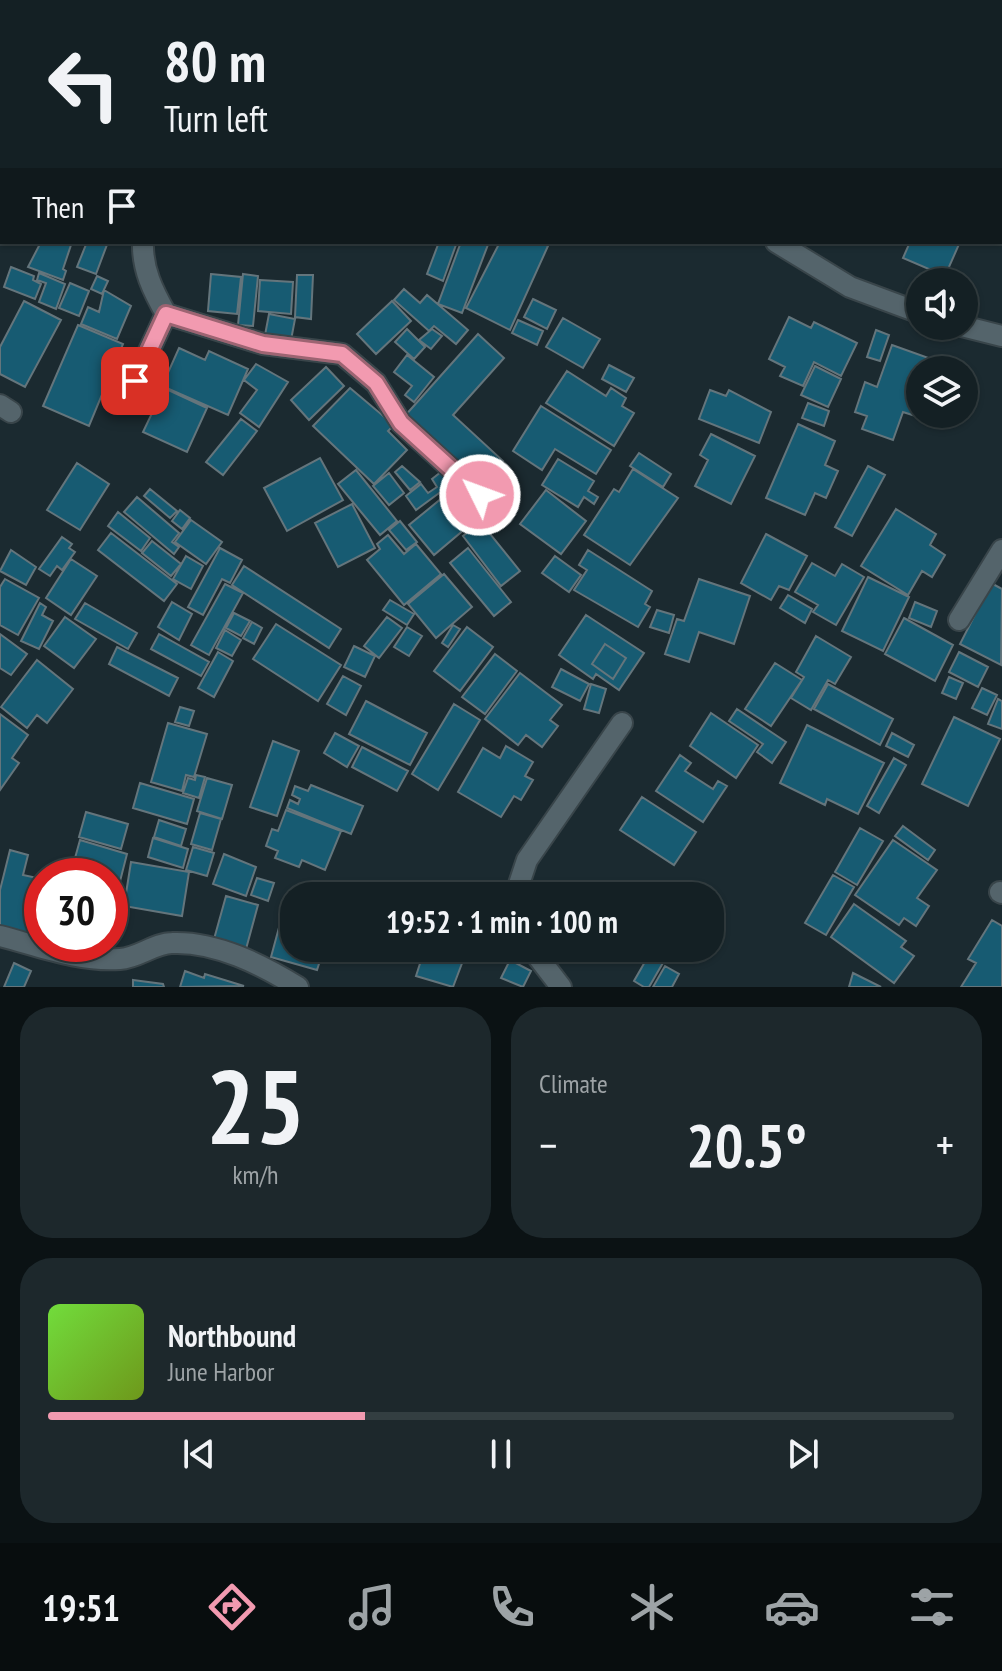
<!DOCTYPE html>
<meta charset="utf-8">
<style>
:root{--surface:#142024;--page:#1d282c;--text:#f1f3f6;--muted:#9da3a6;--line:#333e41;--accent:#f29ab0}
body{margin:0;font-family:"PT Sans Narrow",sans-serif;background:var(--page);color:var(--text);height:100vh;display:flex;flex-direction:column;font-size:30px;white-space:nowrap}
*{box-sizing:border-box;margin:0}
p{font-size:26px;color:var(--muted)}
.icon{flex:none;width:44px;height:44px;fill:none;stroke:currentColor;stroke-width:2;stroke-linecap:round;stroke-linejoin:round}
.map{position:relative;height:987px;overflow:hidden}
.panel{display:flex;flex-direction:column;gap:20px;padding:20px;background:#0b1214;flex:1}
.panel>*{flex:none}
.top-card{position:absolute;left:0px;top:0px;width:1002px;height:244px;box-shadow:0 2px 6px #0004,0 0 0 2px var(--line);background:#142024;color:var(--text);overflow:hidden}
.buttons{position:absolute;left:906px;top:268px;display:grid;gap:16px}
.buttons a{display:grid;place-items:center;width:72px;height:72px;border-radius:50%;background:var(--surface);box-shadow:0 2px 6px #0004,0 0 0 2px var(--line);font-size:40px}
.speed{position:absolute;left:24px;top:858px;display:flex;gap:16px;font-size:40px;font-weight:700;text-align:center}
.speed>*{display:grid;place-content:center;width:104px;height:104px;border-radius:50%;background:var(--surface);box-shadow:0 2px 6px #0004,0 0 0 2px var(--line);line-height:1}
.speed .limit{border:12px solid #d22;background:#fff;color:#111}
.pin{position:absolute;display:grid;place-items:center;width:68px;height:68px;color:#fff;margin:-34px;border-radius:16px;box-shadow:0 4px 12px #0006}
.me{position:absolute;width:88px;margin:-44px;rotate:312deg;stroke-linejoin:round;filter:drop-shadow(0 0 6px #0008)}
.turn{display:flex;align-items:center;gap:28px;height:168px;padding:0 32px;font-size:36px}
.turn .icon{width:104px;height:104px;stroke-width:2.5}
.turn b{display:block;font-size:56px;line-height:68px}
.then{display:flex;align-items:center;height:76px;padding:0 32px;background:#0003;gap:16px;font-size:30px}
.big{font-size:60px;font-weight:800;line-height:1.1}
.panel .card{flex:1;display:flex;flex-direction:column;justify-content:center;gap:12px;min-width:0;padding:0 28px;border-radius:32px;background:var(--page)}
.panel .dial{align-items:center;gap:0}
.dial b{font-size:104px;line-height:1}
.song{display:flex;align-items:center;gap:24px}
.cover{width:96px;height:96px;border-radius:12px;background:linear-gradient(135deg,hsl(100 70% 55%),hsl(80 70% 35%))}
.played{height:8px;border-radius:4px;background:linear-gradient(90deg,var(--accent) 35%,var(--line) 35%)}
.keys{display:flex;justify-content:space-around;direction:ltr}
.heat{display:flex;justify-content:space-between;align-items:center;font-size:44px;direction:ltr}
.panel .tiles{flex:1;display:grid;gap:20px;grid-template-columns:1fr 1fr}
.card:last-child{grid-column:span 2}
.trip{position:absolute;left:280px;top:882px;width:444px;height:80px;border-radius:32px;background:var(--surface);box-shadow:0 2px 6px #0004,0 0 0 2px var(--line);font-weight:800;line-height:80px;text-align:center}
.tab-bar{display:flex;height:128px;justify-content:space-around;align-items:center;background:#080d0e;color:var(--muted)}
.tab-bar .icon{width:56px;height:56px}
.tab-bar .active{color:var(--accent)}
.tab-bar b{font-size:36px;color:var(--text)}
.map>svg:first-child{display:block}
.building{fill:#175b72;stroke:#64757c;stroke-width:2;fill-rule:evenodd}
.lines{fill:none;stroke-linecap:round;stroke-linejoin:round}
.minor-casing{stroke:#39454a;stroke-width:24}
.minor{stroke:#54646b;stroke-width:20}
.route-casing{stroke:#9d6472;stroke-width:20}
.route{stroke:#f29ab0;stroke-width:14}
</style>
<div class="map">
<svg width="1002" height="987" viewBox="0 0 1002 987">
<rect width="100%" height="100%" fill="#1b2a30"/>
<path class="building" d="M976 0H1002V93L1000 2Z
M41 242H72L63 269 66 271 63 280 28 267Z
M87 242H108L96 274 77 267Z
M439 242H457L443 281 427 274Z
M461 242H489L462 313 438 304Z
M500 242H540L548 246 510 330 466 308Z
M910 242H960L945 276 903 258Z
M11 267 34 276 33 280 41 284 35 299 4 287Z
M39 273 65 284 56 309 39 302 46 283 37 280Z
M211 274 241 277 237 314 208 311Z
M243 274 258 276 253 326 238 325Z
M297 275H313L311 319 295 317Z
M97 276 108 281 102 294 91 289Z
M260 280 293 282 291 314 258 311Z
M70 283 89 291 79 316 59 308Z
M404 289 420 303 427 295 468 330 456 344 434 326 429 331 394 300Z
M104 290 131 306 117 339 81 324 88 307 99 312Z
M533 299 556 310 547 329 524 317Z
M24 301 61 320 25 387 0 374V347Z
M392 301 411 321 376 354 357 334Z
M269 314 295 319 291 340 265 335Z
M789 317 811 328 814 322 857 343 841 376 814 362 803 386 780 376 785 367 769 359Z
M563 318 600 339 583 368 546 347Z
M518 320 543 331 537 345 512 333Z
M78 325 123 344 89 426 43 406Z
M407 329 425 347 414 359 395 342Z
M432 329 442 336 431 349 419 340Z
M876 330 889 335 880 361 867 357Z
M478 334 504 358 453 415 503 461 480 487 403 418Z
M892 345 937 361 933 370H920L922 418 903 412 893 440 862 429 867 416 855 412 865 382 877 387Z
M179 348 205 360 209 351 248 369 228 415 162 386Z
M407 355 434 377 414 402 405 395 412 386 394 372Z
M256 364 288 382 259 427 240 413 257 390 244 380Z
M609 365 634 378 626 392 602 379Z
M815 366 841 379 828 407 801 395Z
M326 367 344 386 309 420 291 400Z
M567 371 606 396 611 388 626 398 622 406 634 413 614 446 546 403Z
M164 388 207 408 187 452 143 432Z
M350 388 394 425 388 431 407 450 374 484 313 426Z
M710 390 726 396 729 390 771 412 759 443 699 419Z
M808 403 829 411 824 426 802 418Z
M541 406 611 450 596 474 555 449 542 470 513 451Z
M241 419 257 431 223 475 206 462Z
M798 424 835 441 825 465 838 471 826 498 815 493 805 515 766 498Z
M711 434 755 456 731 504 695 486 708 460 700 455Z
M639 453 671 474 663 487 630 466Z
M320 458 343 500 287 531 264 488Z
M558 459 594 481 588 491 598 497 594 504 584 497 578 507 542 485Z
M77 463 109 484 80 530 47 510Z
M402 466 420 482 410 490 395 472Z
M868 466 885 475 852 536 835 527Z
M633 469 678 498 630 565 584 535 614 489 619 492Z
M356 470 397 521 380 535 338 484Z
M441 472 450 485 416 510 406 496 421 484 428 493 437 487 432 479Z
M389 473 404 493 389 505 373 486Z
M461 487 472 500 456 512 446 499Z
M150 489 177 511 170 518 144 496Z
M546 490 586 521 561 554 520 524Z
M137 497 179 533 172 542 179 547 174 554 124 512Z
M442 498 466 528 434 555 409 525Z
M352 504 375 548 338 567 315 523Z
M896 509 936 534 930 545 945 555 932 577 922 571 908 595 861 566Z
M180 510 190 518 182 529 172 521Z
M118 512 150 538 141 551 108 526Z
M191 520 222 542 206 564 175 542Z
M400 521 417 542 406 550 389 530Z
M478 524 484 532 487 530 520 571 501 586 463 536Z
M111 533 177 584 164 601 98 550Z
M766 534 807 556 789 590 779 586 771 600 741 583Z
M388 535 404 554 416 544 441 574 404 605 367 560 380 549 377 544Z
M62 537 72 544 69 548 75 552 62 570 57 566 50 576 39 569Z
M152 541 181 564 171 576 142 553Z
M220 548 242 560 230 583 222 579 203 615 188 607Z
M468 548 511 602 494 616 450 563Z
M11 550 36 567 26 585 0 571Z
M588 550 652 591 645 604 650 607 638 627 574 590 587 570 579 565Z
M186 556 203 566 191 589 173 579Z
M555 556 581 575 569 592 542 573Z
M71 559 97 576 71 615 46 598Z
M812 563 835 576 842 564 864 577 836 625 813 612 818 605 795 592Z
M244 566 341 629 329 648 232 585Z
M444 574 472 607 436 638 408 604Z
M868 577 909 597 883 651 842 631Z
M5 579 39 598 18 635 0 625V587Z
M699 579 750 596 734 644 699 632 689 662 665 654 677 619 684 621Z
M991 583 1002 589 1001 665 960 644Z
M225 584 243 593 209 655 191 645Z
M788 595 812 609 805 623 780 608Z
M390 600 414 614 407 625 383 610Z
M172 602 192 614 179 640 158 627Z
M915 602 937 611 931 627 909 618Z
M40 603 46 607 42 615 53 621 39 649 21 641Z
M85 603 137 633 128 649 75 619Z
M657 610 674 615 669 633 650 627Z
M234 613 250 621 241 636 226 628Z
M586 615 644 653 619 690 596 674 593 679 559 655ZM605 644 626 658 613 679 592 664Z
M65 617 96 639 74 668 44 646Z
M387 617 402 628 379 658 364 646Z
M904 618 953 645 935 681 885 654Z
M252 622 262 628 254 644 243 638Z
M276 624 341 665 318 701 253 659Z
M453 625 460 629 448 647 442 643Z
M407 627 422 636 409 656 394 647Z
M467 627 493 647 460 691 434 671Z
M225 630 241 640 232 656 216 648Z
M0 634 27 654 11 675 0 668Z
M159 634 209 662 201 676 151 649Z
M816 636 851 657 835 684 828 680 811 710 791 698 804 677 796 672Z
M605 644 626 658 613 679 592 664Z
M354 646 375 656 365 677 344 667Z
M117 647 178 678 169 696 109 664Z
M218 652 233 661 214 697 198 688Z
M959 652 988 667 978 687 949 672Z
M495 654 517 671 485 714 462 697Z
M37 660 73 689 47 723 37 715 27 728 1 707Z
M775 663 802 680 771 726 745 709Z
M561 669 589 684 580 701 552 687Z
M520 673 562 705 550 720 558 726 542 747 526 735 518 745 485 719Z
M343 676 361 686 346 715 327 704Z
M949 677 963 683 956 699 942 693Z
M591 684 606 689 599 713 584 709Z
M828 684 893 719 880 745 814 709Z
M982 688 997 695 987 715 972 708Z
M998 699 1002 701V729L988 724Z
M366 701 427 733 410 765 349 734Z
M454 704 480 720 438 790 412 774Z
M180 707 194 711 189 726 175 722Z
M737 709 786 742 772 763 757 752 763 744 729 721Z
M711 713 758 745 736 778 690 746Z
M0 714 28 735 12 758 19 763 0 790Z
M954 717 1000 739 968 806 922 784Z
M168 723 207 734 194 777 186 775 182 791 151 782Z
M807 725 884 763 858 814 827 799 825 805 780 783Z
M335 733 359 746 347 767 324 753Z
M892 733 914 745 908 757 886 746Z
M273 741 299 751 277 816 250 807Z
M506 746 533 762 525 776 533 780 521 800 514 796 501 817 458 792 483 748 500 758Z
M362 747 408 771 397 791 352 767Z
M680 755 691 763 685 771 713 789 718 781 727 786 703 822 656 791Z
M894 758 906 765 879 813 867 806Z
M196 775 205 777 199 798 183 793 188 778 195 780Z
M207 778 232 785 222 819 197 811Z
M140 783 194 799 187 824 133 808Z
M311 785 363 806 351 834 287 808 290 800 298 804 300 799 292 795 295 786 308 791Z
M642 797 696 832 674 865 620 830Z
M286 810 341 831 325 870 302 860 299 867 275 858 278 851 266 846 272 829 278 831Z
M86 812 128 824 121 849 79 837Z
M200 813 221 819 212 850 191 844Z
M159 820 186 829 181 846 154 837Z
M903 826 935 850 928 860 895 836Z
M860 828 883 841 857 885 835 872Z
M153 838 188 849 183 868 148 857Z
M80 840 127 854 117 893 110 891V876H70Z
M893 840 937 870 917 898 929 906 916 926 904 918 899 925 855 895Z
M193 847 214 853 207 876 186 870Z
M10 850 28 855 23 875 42 879 41 940 0 930V890Z
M224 854 256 867 246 896 213 884Z
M131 862 189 872 182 916 124 906Z
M833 875 854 887 826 935 805 923Z
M257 878 274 883 268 901 251 895Z
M589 882 603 888 600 896H583Z
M226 896 258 905 246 949 214 939Z
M287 898 294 900V948H324L317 970 271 957Z
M854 904 906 941 901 947 914 956 894 983 831 937Z
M992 920 1002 926V987H961L976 963 968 959Z
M425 948 464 958 453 987 416 976Z
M650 953 664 961 649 987H644L634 981Z
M510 960 531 971 523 987 501 978Z
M14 963 31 971 24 987H4Z
M665 966 679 974 672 987H653Z
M185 971 204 978 205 974 244 986 180 987Z
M853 973 881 987H849Z
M133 980 163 984 164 987H133Z"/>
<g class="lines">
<g class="minor-casing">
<path id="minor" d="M461 2V0
M0 174H2
M776 242 850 287 920 313
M166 314 263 344 342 354 376 383 401 423 480 495
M962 326 1002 336
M125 403 166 314C153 291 142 269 143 242
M0 405 11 412
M959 620 1002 550
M1000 892 1002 893
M515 896 527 860 622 723
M0 936C39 946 79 962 120 959 138 958 155 943 172 943 216 941 262 965 298 987
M531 948 561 987"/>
</g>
<use href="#minor" class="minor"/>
</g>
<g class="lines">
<g class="route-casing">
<path id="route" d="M135 381 166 314 263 344 342 354 376 383 401 423 480 495"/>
</g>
<use href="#route" class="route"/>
</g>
</svg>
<div class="buttons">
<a><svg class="icon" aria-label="sound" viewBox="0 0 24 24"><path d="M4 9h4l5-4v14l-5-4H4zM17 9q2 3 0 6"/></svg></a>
<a><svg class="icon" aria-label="layers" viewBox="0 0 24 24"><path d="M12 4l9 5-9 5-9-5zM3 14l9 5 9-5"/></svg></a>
</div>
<div class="speed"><div class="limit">30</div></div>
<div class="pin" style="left:135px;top:381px;background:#d93025"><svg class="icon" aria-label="arrive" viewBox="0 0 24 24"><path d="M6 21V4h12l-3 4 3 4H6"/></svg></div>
<svg class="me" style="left:480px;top:495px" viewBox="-20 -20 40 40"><circle r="17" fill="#f29ab0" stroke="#fff" stroke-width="3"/><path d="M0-11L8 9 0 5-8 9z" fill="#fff"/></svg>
<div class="trip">19:52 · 1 min · 100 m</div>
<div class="top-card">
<div class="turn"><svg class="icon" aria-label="left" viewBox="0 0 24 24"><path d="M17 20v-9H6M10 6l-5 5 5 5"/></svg><div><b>80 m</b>Turn left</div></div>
<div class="then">Then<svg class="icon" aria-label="arrive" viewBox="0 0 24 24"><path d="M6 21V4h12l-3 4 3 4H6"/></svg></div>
</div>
</div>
<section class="panel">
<div class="tiles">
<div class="card dial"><b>25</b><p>km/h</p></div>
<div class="card"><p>Climate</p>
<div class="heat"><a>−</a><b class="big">20.5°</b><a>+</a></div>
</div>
<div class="card">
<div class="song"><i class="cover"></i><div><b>Northbound</b><p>June Harbor</p></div></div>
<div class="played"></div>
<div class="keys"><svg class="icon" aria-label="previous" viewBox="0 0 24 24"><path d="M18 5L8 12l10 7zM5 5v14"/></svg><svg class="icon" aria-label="pause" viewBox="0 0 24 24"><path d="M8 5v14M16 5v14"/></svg><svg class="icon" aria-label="next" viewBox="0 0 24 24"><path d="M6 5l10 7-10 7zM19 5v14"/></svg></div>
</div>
</div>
</section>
<nav class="tab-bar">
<b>19:51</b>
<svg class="icon active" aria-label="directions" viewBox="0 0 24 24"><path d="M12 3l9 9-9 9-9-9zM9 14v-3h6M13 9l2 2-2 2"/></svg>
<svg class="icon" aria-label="music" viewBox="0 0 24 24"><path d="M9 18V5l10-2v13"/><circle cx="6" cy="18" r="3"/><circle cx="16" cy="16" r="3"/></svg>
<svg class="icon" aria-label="phone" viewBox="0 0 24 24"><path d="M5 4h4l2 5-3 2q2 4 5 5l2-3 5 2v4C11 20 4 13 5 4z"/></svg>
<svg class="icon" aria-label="climate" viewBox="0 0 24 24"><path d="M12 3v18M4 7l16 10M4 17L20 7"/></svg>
<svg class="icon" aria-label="car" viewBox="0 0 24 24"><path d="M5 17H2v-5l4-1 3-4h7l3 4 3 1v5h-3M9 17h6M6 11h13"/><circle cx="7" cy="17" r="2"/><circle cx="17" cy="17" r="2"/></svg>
<svg class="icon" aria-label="filters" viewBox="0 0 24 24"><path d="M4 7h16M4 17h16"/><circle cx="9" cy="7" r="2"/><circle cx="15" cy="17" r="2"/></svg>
</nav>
